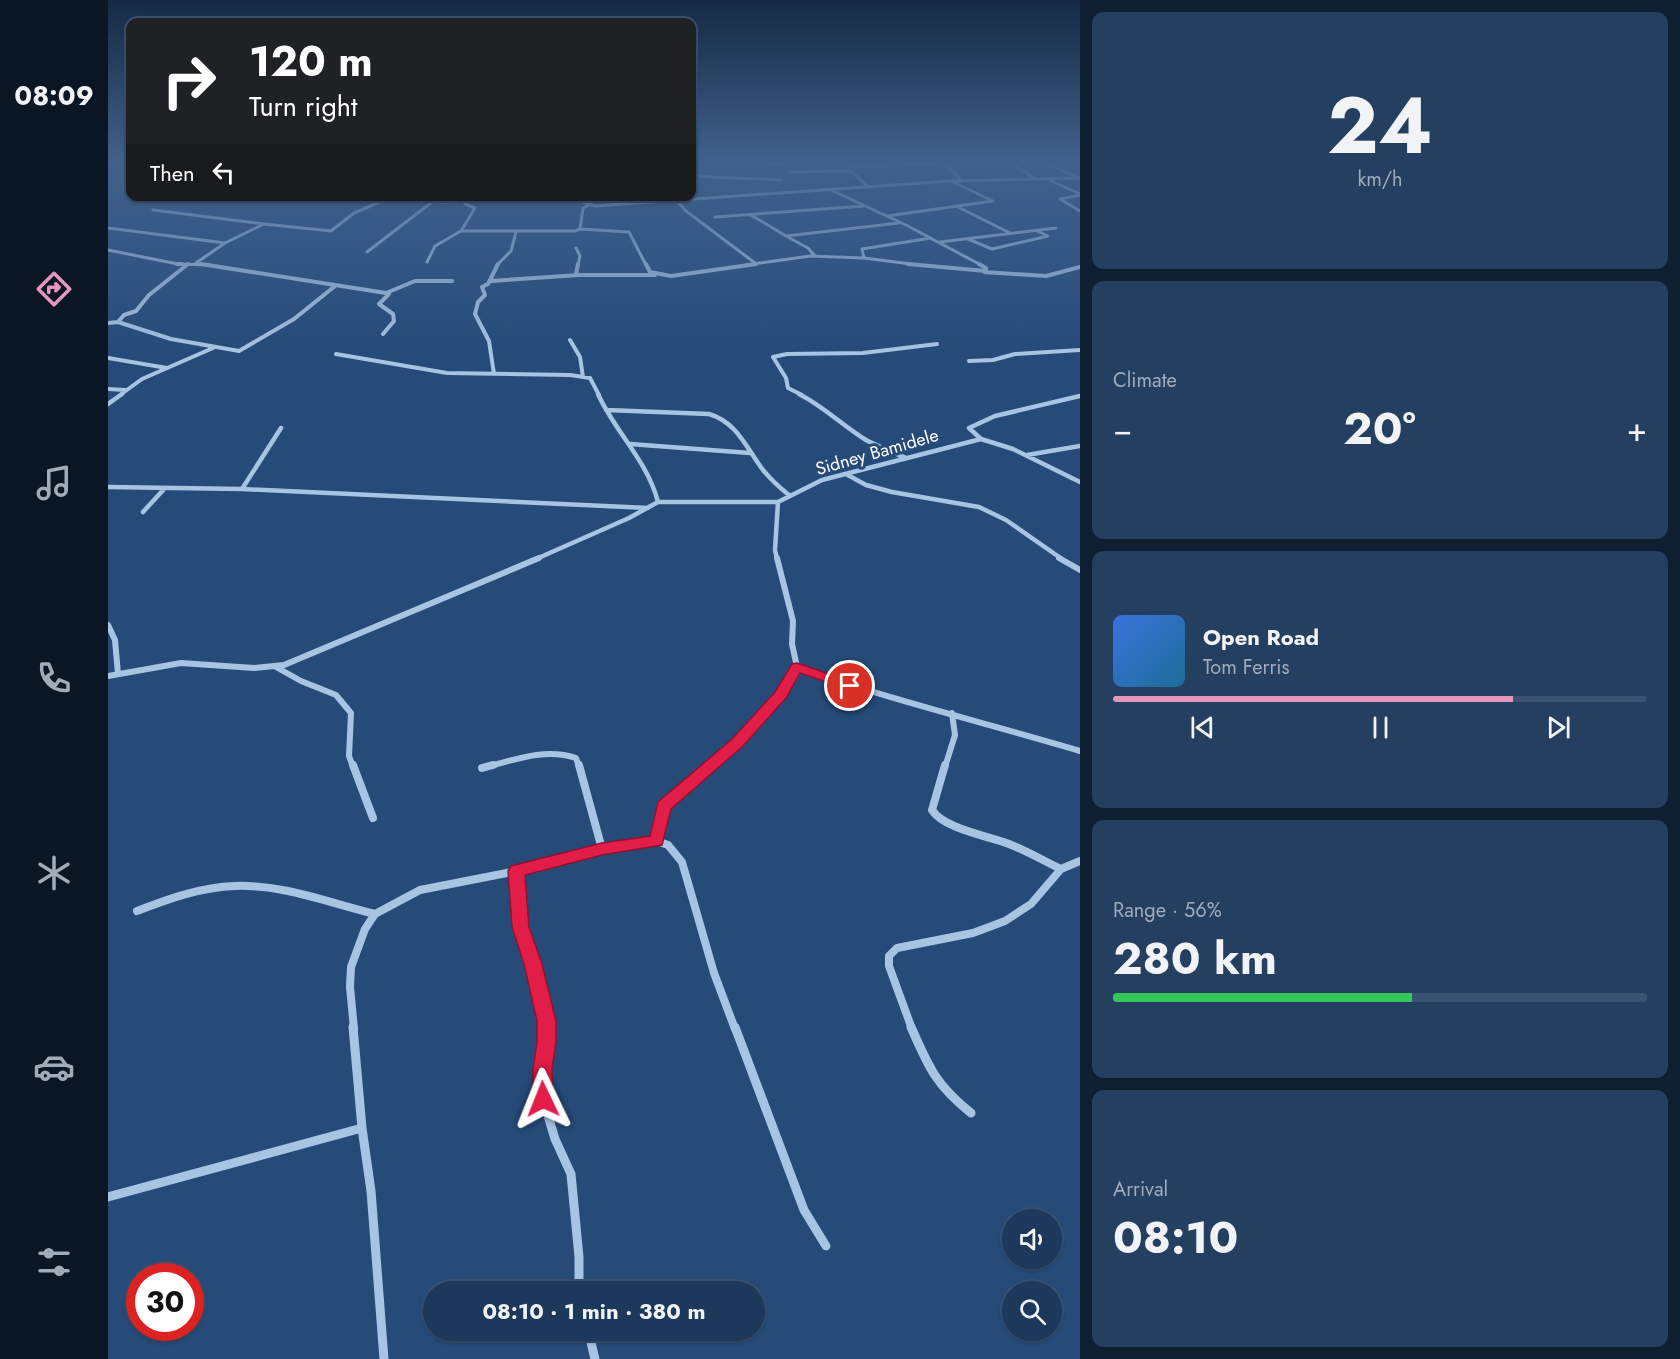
<!DOCTYPE html>
<meta charset="utf-8">
<style>
:root{--surface:#1c385b;--page:#253f61;--text:#f1f3f6;--muted:#a0acbb;--line:#3a5271;--accent:#e797bd}
body{margin:0;font-family:Jost,sans-serif;background:var(--page);color:var(--text);height:100vh;display:flex;flex-direction:column;font-size:22px;white-space:nowrap}
*{box-sizing:border-box;margin:0}
p{font-size:20px;color:var(--muted)}
.icon{flex:none;width:33px;height:33px;fill:none;stroke:currentColor;stroke-width:2;stroke-linecap:round;stroke-linejoin:round}
.map{position:relative;flex:1;overflow:hidden}
.details{display:flex;flex-direction:column;gap:12px;padding:12px;background:#0f1f32;width:600px}
.details>*{flex:none}
.banner{position:absolute;left:18px;top:18px;width:570px;height:183px;border-radius:12px;box-shadow:0 2px 4px #0004,0 0 0 2px var(--line);background:#202124;color:#fff;overflow:hidden}
.fabs{position:absolute;left:894px;top:1209px;display:grid;gap:12px}
.fabs a{display:grid;place-items:center;width:60px;height:60px;border-radius:50%;background:var(--surface);box-shadow:0 2px 4px #0004,0 0 0 2px var(--line);font-size:30px}
.speed{position:absolute;left:18px;top:1263px;display:flex;gap:12px;font-size:30px;font-weight:700;text-align:center}
.speed>*{display:grid;place-content:center;width:78px;height:78px;border-radius:50%;background:var(--surface);box-shadow:0 2px 4px #0004,0 0 0 2px var(--line);line-height:1}
.speed .limit{border:9px solid #d22;background:#fff;color:#111}
.pin{position:absolute;display:grid;place-items:center;width:51px;height:51px;color:#fff;margin:-26px;border:3px solid #fff;border-radius:50%;box-shadow:0 2px 6px #0007}
.me{position:absolute;width:66px;margin:-33px;rotate:358deg;stroke-linejoin:round;filter:drop-shadow(0 0 4px #0008)}
.turn{display:flex;align-items:center;gap:21px;height:126px;padding:0 24px;font-size:27px}
.turn .icon{width:78px;height:78px;stroke-width:2.5}
.turn b{display:block;font-size:42px;line-height:51px}
.then{display:flex;align-items:center;height:57px;padding:0 24px;background:#0003;gap:12px;font-size:22px}
.big{font-size:45px;font-weight:700;line-height:1.1}
.details .tile{flex:1;display:flex;flex-direction:column;justify-content:center;gap:9px;min-width:0;padding:0 21px;border-radius:12px;background:var(--page)}
.details .dial{align-items:center;gap:0}
.dial b{font-size:78px;line-height:1}
.song{display:flex;align-items:center;gap:18px}
.cover{width:72px;height:72px;border-radius:9px;background:linear-gradient(135deg,hsl(220 70% 55%),hsl(200 70% 35%))}
.played{height:6px;border-radius:3px;background:linear-gradient(90deg,var(--accent) 75%,var(--line) 75%)}
.keys{display:flex;justify-content:space-around;direction:ltr}
.heat{display:flex;justify-content:space-between;align-items:center;font-size:33px;direction:ltr}
.charge{height:9px;border-radius:4px;background:linear-gradient(90deg,#34c759 56%,var(--line) 0)}
.trip{position:absolute;left:315px;top:1281px;width:342px;height:60px;border-radius:30px;background:var(--surface);box-shadow:0 2px 4px #0004,0 0 0 2px var(--line);font-weight:700;line-height:60px;text-align:center}
main{display:flex;flex:1;min-height:0}
.tabs{display:flex;flex-direction:column;width:108px;justify-content:space-around;align-items:center;background:#0b1624;color:var(--muted)}
.tabs .icon{width:42px;height:42px}
.tabs .selected{color:var(--accent)}
.tabs b{font-size:27px;color:var(--text)}
.map>svg:first-child{display:block}
.lines{fill:none;stroke-linecap:round;stroke-linejoin:round}
.minor-far5{stroke:#a8c4e3;stroke-width:3}
.minor-far4{stroke:#a8c4e3;stroke-width:4}
.minor-far3{stroke:#a8c4e3;stroke-width:4.5}
.minor-far2{stroke:#a8c4e3;stroke-width:6}
.minor-far1{stroke:#a8c4e3;stroke-width:8}
.minor{stroke:#a8c4e3;stroke-width:9}
.route{fill:#e11d48;stroke:#92132f;stroke-width:1.5}
.labels{text-anchor:middle;stroke-width:6;stroke-linejoin:round;paint-order:stroke}
.street-label{font-size:18px;fill:#fff;stroke:#264b79}
</style>
<main>
<nav class="tabs">
<b>08:09</b>
<svg class="icon selected" aria-label="directions" viewBox="0 0 24 24"><path d="M12 3l9 9-9 9-9-9zM9 14v-3h6M13 9l2 2-2 2"/></svg>
<svg class="icon" aria-label="music" viewBox="0 0 24 24"><path d="M9 18V5l10-2v13"/><circle cx="6" cy="18" r="3"/><circle cx="16" cy="16" r="3"/></svg>
<svg class="icon" aria-label="phone" viewBox="0 0 24 24"><path d="M5 4h4l2 5-3 2q2 4 5 5l2-3 5 2v4C11 20 4 13 5 4z"/></svg>
<svg class="icon" aria-label="climate" viewBox="0 0 24 24"><path d="M12 3v18M4 7l16 10M4 17L20 7"/></svg>
<svg class="icon" aria-label="car" viewBox="0 0 24 24"><path d="M5 17H2v-5l4-1 3-4h7l3 4 3 1v5h-3M9 17h6M6 11h13"/><circle cx="7" cy="17" r="2"/><circle cx="17" cy="17" r="2"/></svg>
<svg class="icon" aria-label="filters" viewBox="0 0 24 24"><path d="M4 7h16M4 17h16"/><circle cx="9" cy="7" r="2"/><circle cx="15" cy="17" r="2"/></svg>
</nav>
<div class="map">
<svg width="972" height="1359" viewBox="0 0 972 1359">
<rect width="100%" height="100%" fill="#264b79"/>
<g class="lines">
<path class="minor-far5" d="M643 162 679 165
M750 162 741 169 760 187
M836 162 854 181
M901 162 928 179
M936 162 971 178
M744 167 837 163
M680 172 742 171
M584 176 674 180
M943 181 972 194
M723 190 798 225 873 265
M972 195 952 199 972 211
M232 196 334 202 453 199 469 200 487 206 842 181 972 178
M568 200 578 211 647 263
M357 204 367 208 353 231H467L472 229 475 208 481 205
M850 207 902 233
M45 210 156 224 117 243 88 263
M643 215 678 236
M779 216 885 201 845 182
M607 217 756 206
M156 224 223 231 246 213 274 201
M0 228 117 243
M472 229 521 232 538 265
M860 239 884 249 940 236 929 231
M832 242 948 228
M468 248 472 256 470 265
M0 250 70 264 102 265
M259 252 324 202
M707 256 700 248 678 236 791 223
M756 258 754 249 823 238
M319 262 327 246 353 231
M389 265 403 251 408 232
M638 265 702 256 756 258 811 265"/>
<path class="minor-far4" d="M69 264H74
M93 264 278 293 307 281H344
M470 264 468 274 471 275H547
M538 264 542 272 563 276 648 264
M800 264 878 271V268L871 264
M876 272 938 276 972 267
M383 281 471 275
M10 322 16 315 28 311 41 295 80 264
M0 323 10 322 63 339 131 351 186 319 227 286
M275 334 286 321 285 314 271 304 281 294
M462 340 472 357 475 377
M228 354 339 373 462 375 482 378 491 395
M0 358 59 368
M861 361 885 360 907 354 972 350
M386 374 381 341 367 314 370 302 377 295 374 287 380 284 390 264
M0 389 17 390
M12 395 34 379 105 348
M694 395 680 388 678 378 665 357 679 354 755 353 829 344"/>
<path class="minor-far3" d="M691 394C715 406 735 426 758 440 771 447 785 452 798 458
M0 404 14 394
M498 410 601 414C629 422 639 449 655 470 663 480 672 488 682 496
M873 439 861 428 887 416 972 396
M522 444 642 453
M919 455 972 446
M738 474 758 485 784 492 871 507 898 520 954 559
M0 487 134 489 540 508
M134 489 173 428
M550 502H670
M35 512 57 488
M428 559 521 518 550 502C539 460 507 432 490 394
M669 559 667 550 670 502 714 480 873 439 905 449 972 482"/>
<path class="minor-far2" d="M669 558 685 621 684 644 689 667C782 700 878 723 972 751
M951 558 972 570
M0 625 7 640 10 674
M168 667 193 681 228 695 243 713 241 756 245 767
M0 676 73 663 146 668 176 665 431 558
M379 767C408 759 438 748 468 758L471 767
M602 767C636 737 667 706 689 667
M837 767 847 735 844 713"/>
<path class="minor-far1" d="M245 765 265 818
M471 765 494 849
M837 765 824 810C836 829 881 836 901 844 919 851 936 861 953 869
M374 768 385 765
M549 841 556 806 603 765
M409 871 413 927 425 964 438 1029
M29 911C60 899 93 887 127 886 175 884 221 903 267 914
M246 1029 242 987 243 967 257 929 267 914 312 890 409 871 494 849 549 841 560 845 574 862 606 973 627 1029
M804 1029 781 966V956L789 948 865 933 897 921 923 904 953 869 972 861"/>
<path class="minor" d="M245 1027 254 1128
M438 1027 434 1069 435 1099 447 1139 463 1174 471 1257V1292
M627 1027 696 1210 718 1246
M803 1027C821 1068 828 1085 863 1113
M0 1197 254 1128 263 1191 276 1359
M480 1330 487 1359"/>
</g>
<linearGradient id="sky" x2="0" y2="1"><stop stop-color="#152943"/><stop offset="0.46" stop-color="#41618c"/><stop offset="1" stop-color="#41618c" stop-opacity="0"/></linearGradient>
<rect width="972" height="352" fill="url(#sky)"/>
<path class="route" d="M689 663 747 683 749 686 742 690 692 673 678 698 635 746 563 809 554 845 494 855 417 875 421 927 434 964 448 1021V1042L444 1069 445 1099 442 1106 435 1108 428 1106 425 1099V1069L429 1042V1021L416 964 404 927 400 871 403 866 494 843 542 836 550 802 624 739 667 692 684 664Z"/>
<g class="labels">
<g class="street-label">
<text transform="translate(769 452) rotate(-16)" y="6">Sidney Bamidele</text>
</g>
</g>
</svg>
<div class="fabs">
<a><svg class="icon" aria-label="sound" viewBox="0 0 24 24"><path d="M4 9h4l5-4v14l-5-4H4zM17 9q2 3 0 6"/></svg></a>
<a><svg class="icon" aria-label="search" viewBox="0 0 24 24"><circle cx="10" cy="10" r="6"/><path d="M15 15l6 6"/></svg></a>
</div>
<div class="speed"><div class="limit">30</div></div>
<div class="pin" style="left:742px;top:686px;background:#d93025"><svg class="icon" aria-label="arrive" viewBox="0 0 24 24"><path d="M6 21V4h12l-3 4 3 4H6"/></svg></div>
<svg class="me" style="left:435px;top:1099px" viewBox="-20 -20 40 40"><path d="M0-17L14 15 0 8-14 15z" fill="#e11d48" stroke="#fff" stroke-width="4"/></svg>
<div class="trip">08:10 · 1 min · 380 m</div>
<div class="banner">
<div class="turn"><svg class="icon" aria-label="right" viewBox="0 0 24 24"><path d="M7 20v-9h11M14 6l5 5-5 5"/></svg><div><b>120 m</b>Turn right</div></div>
<div class="then">Then<svg class="icon" aria-label="left" viewBox="0 0 24 24"><path d="M17 20v-9H6M10 6l-5 5 5 5"/></svg></div>
</div>
</div>
<section class="details">
<div class="tile dial"><b>24</b><p>km/h</p></div>
<div class="tile"><p>Climate</p>
<div class="heat"><a>−</a><b class="big">20°</b><a>+</a></div>
</div>
<div class="tile">
<div class="song"><i class="cover"></i><div><b>Open Road</b><p>Tom Ferris</p></div></div>
<div class="played"></div>
<div class="keys"><svg class="icon" aria-label="previous" viewBox="0 0 24 24"><path d="M18 5L8 12l10 7zM5 5v14"/></svg><svg class="icon" aria-label="pause" viewBox="0 0 24 24"><path d="M8 5v14M16 5v14"/></svg><svg class="icon" aria-label="next" viewBox="0 0 24 24"><path d="M6 5l10 7-10 7zM19 5v14"/></svg></div>
</div>
<div class="tile"><p>Range · 56%</p><b class="big">280 km</b><div class="charge"></div></div>
<div class="tile"><p>Arrival</p><b class="big">08:10</b></div>
</section>
</main>
